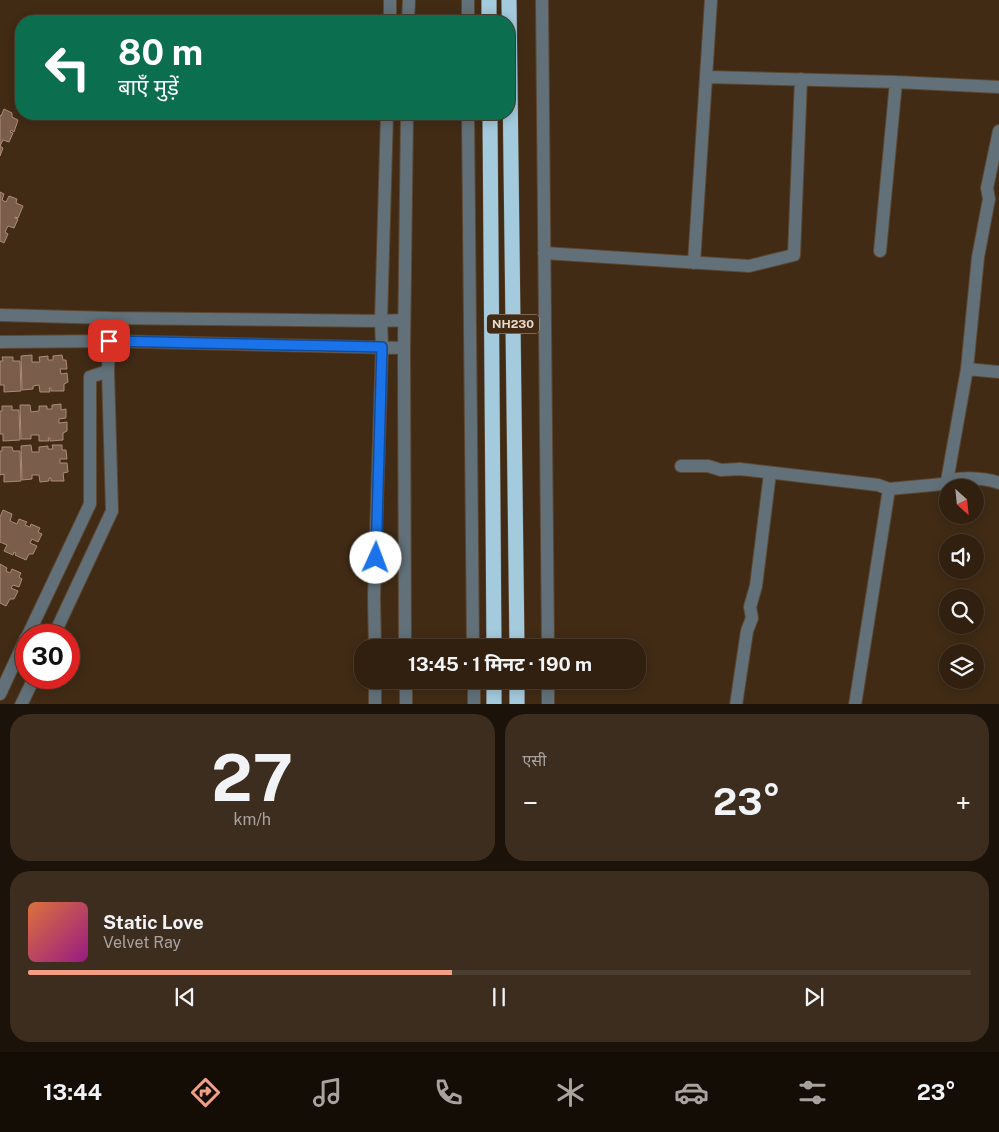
<!DOCTYPE html>
<html lang="hi">
<meta charset="utf-8">
<style>
:root{--surface:#312010;--page:#3d2d1e;--text:#f1f3f6;--muted:#a8a39f;--line:#4c3e30;--accent:#f39f86}
body{margin:0;font-family:"Public Sans","Noto Sans Devanagari",sans-serif;background:var(--page);color:var(--text);height:100vh;display:flex;flex-direction:column;font-size:19px;white-space:nowrap}
*{box-sizing:border-box;margin:0}
p{font-size:16px;color:var(--muted)}
.icon{flex:none;width:28px;height:28px;fill:none;stroke:currentColor;stroke-width:2;stroke-linecap:round;stroke-linejoin:round}
.map{position:relative;height:704px;overflow:hidden}
.side{display:flex;flex-direction:column;gap:10px;padding:10px;background:#1b1209;flex:1}
.side>*{flex:none}
.top-card{position:absolute;left:15px;top:15px;width:500px;height:105px;border-radius:20px;box-shadow:0 2px 12px #0003,0 0 0 1px var(--line);background:#0b6e4f;color:#fff;overflow:hidden}
.needle{width:32px;rotate:153deg}
.buttons{position:absolute;left:939px;top:479px;display:grid;gap:10px}
.buttons a{display:grid;place-items:center;width:45px;height:45px;border-radius:50%;background:var(--surface);box-shadow:0 2px 12px #0003,0 0 0 1px var(--line);font-size:25px}
.speed{position:absolute;left:15px;top:624px;display:flex;gap:10px;font-size:25px;font-weight:700;text-align:center}
.speed>*{display:grid;place-content:center;width:65px;height:65px;border-radius:50%;background:var(--surface);box-shadow:0 2px 12px #0003,0 0 0 1px var(--line);line-height:1}
.speed .limit{border:8px solid #d22;background:#fff;color:#111}
.pin{position:absolute;display:grid;place-items:center;width:42px;height:42px;color:#fff;margin:-21px;border-radius:10px;box-shadow:0 2px 8px #0006}
.me{position:absolute;width:55px;margin:-28px;rotate:2deg;stroke-linejoin:round;filter:drop-shadow(0 0 4px #0008)}
.turn{display:flex;align-items:center;gap:18px;height:105px;padding:0 20px;font-size:22px}
.turn .icon{width:65px;height:65px;stroke-width:2.5}
.turn b{display:block;font-size:35px;line-height:42px}
.big{font-size:38px;font-weight:700;line-height:1.1}
.side .tile{flex:1;display:flex;flex-direction:column;justify-content:center;gap:8px;min-width:0;padding:0 18px;border-radius:20px;background:var(--page)}
.side .dial{align-items:center;gap:0}
.dial b{font-size:65px;line-height:1}
.song{display:flex;align-items:center;gap:15px}
.cover{width:60px;height:60px;border-radius:8px;background:linear-gradient(135deg,hsl(20 70% 55%),hsl(310 70% 35%))}
.played{height:5px;border-radius:2px;background:linear-gradient(90deg,var(--accent) 45%,var(--line) 45%)}
.keys{display:flex;justify-content:space-around;direction:ltr}
.heat{display:flex;justify-content:space-between;align-items:center;font-size:28px;direction:ltr}
.side .tiles{flex:1;display:grid;gap:10px;grid-template-columns:1fr 1fr}
.tile:last-child{grid-column:span 2}
.trip{position:absolute;left:354px;top:639px;width:292px;height:50px;border-radius:20px;background:var(--surface);box-shadow:0 2px 12px #0003,0 0 0 1px var(--line);font-weight:700;line-height:50px;text-align:center}
.dock{display:flex;height:80px;justify-content:space-around;align-items:center;background:#140d06;color:var(--muted)}
.dock .icon{width:35px;height:35px}
.dock .selected{color:var(--accent)}
.dock b{font-size:22px;color:var(--text)}
.map>svg:first-child{display:block}
.building{fill:#7b5d4c;stroke:#ac8c79}
.lines{fill:none;stroke-linecap:round;stroke-linejoin:round}
.minor-casing{stroke:#5c4732;stroke-width:14}
.highway-casing{stroke:#5c4732;stroke-width:16}
.minor{stroke:#627179;stroke-width:12}
.highway{stroke:#a4cadd;stroke-width:15}
.route-casing{stroke:#114b97;stroke-width:12}
.route{stroke:#1a73e8;stroke-width:9}
.labels{text-anchor:middle;stroke-width:5;stroke-linejoin:round;paint-order:stroke}
.shield{fill:#412b15;stroke:#b7a696;stroke-width:1}
.shield-label{font-size:12px;font-weight:bold;fill:#e9dacd}
</style>
<div class="map">
<svg width="999" height="705" viewBox="0 0 999 705">
<rect width="100%" height="100%" fill="#412b15"/>
<path class="building" d="M4 109 12 113V117L18 120 14 132 11 130 10 132 13 133 9 142 3 140 0 146 3 148 0 156V115L1 116Z
M0 192 4 194 2 200 6 202 9 196 17 199 16 203 23 206 18 218 15 217V218L18 219 14 228 8 226 5 232 8 234 4 243 0 241Z
M32 355V362H40L39 357 48 356V360H53V356L62 355 63 360H66L67 369H60L61 374 67 373 68 382 64 384V391H51V388H49L50 392H40L39 385 33 386V389L22 390 21 356Z
M2 357H13V361H20L21 391 4 392V385H0V361H3Z
M61 404V410L66 409V418L59 419V423L67 422V431L63 433V440L50 441V438H48L49 441H39V435H31V439H21L20 405H30L31 412 39 411V406H47V409H52V405Z
M2 406H12V410H19L20 440 3 441V434H0V411H2Z
M31 445 32 452H39V447L48 446V449H53L52 445H62V450H66L67 459H60V463H67L68 472 63 473 64 481H51V478H49V481L40 482 39 475H32V479L22 480 21 446Z
M2 447H12L13 451H20L21 481 4 482V474L0 475V451H2Z
M3 510 12 514 10 521 17 524 19 519 27 522 25 525 30 527 31 524 40 528 38 532 42 534 38 542 32 539 30 543 37 546 33 554H29L26 560 15 555 16 553 14 552 13 555 4 551 7 545 0 542V517Z
M0 564 7 568 6 571 10 573 12 569 21 573 19 577 22 579 19 587 13 585 11 588 18 591 14 599H10L6 606 0 603Z"/>
<g class="lines">
<g class="minor-casing">
<path id="minor" d="M468 0V21
M542 0 548 648
M390 21V0
M408 21 409 0
M707 77 896 82 999 87
M468 114 473 648
M880 251 896 82
M544 253 749 266 794 255 801 79
M694 263 711 0
M0 315 110 318 381 321 387 114
M0 342 109 341 404 348 407 114
M404 348 405 648
M967 369 999 372
M681 466H708L721 470 740 469 878 485 889 489 943 484C953 475 986 478 999 483
M947 481 967 369 978 257 989 199 987 188 999 131
M28 635 90 504V377L108 371
M54 635 112 511 108 371 110 318
M375 648 374 597 382 347 381 321 404 320
M406 680V705
M474 680V705
M548 680V705
M0 694 26 638
M21 705 34 678
M375 705V680
M736 705 747 631 752 618 750 607 756 586 770 473
M855 705 889 489"/>
</g>
<g class="highway-casing">
<path id="highway" d="M489 0V21
M509 0 517 648
M490 114 494 648
M494 680V705
M517 680V705"/>
</g>
<use href="#minor" class="minor"/>
<use href="#highway" class="highway"/>
</g>
<g class="lines">
<g class="route-casing">
<path id="route" d="M109 341 382 347 376 558"/>
</g>
<use href="#route" class="route"/>
</g>
<g class="labels">
<rect class="shield" x="487" y="314.5" width="52" height="19" rx="4"/>
<g class="shield-label">
<text x="513" y="328">NH230</text>
</g>
</g>
</svg>
<div class="buttons">
<a><svg class="needle" viewBox="-14 -14 28 28"><path d="M0-13l5 13h-10z" fill="#e53935"/><path d="M0 13l5-13h-10z" fill="#a8a39f"/></svg></a>
<a><svg class="icon" aria-label="sound" viewBox="0 0 24 24"><path d="M4 9h4l5-4v14l-5-4H4zM17 9q2 3 0 6"/></svg></a>
<a><svg class="icon" aria-label="search" viewBox="0 0 24 24"><circle cx="10" cy="10" r="6"/><path d="M15 15l6 6"/></svg></a>
<a><svg class="icon" aria-label="layers" viewBox="0 0 24 24"><path d="M12 4l9 5-9 5-9-5zM3 14l9 5 9-5"/></svg></a>
</div>
<div class="speed"><div class="limit">30</div></div>
<div class="pin" style="left:109px;top:341px;background:#d93025"><svg class="icon" aria-label="arrive" viewBox="0 0 24 24"><path d="M6 21V4h12l-3 4 3 4H6"/></svg></div>
<svg class="me" style="left:376px;top:558px" viewBox="-20 -20 40 40"><circle r="19" fill="#fff"/><path d="M0-13L10 11 0 6-10 11z" fill="#1a73e8"/></svg>
<div class="trip">13:45 · 1 मिनट · 190 m</div>
<div class="top-card">
<div class="turn"><svg class="icon" aria-label="left" viewBox="0 0 24 24"><path d="M17 20v-9H6M10 6l-5 5 5 5"/></svg><div><b>80 m</b>बाएँ मुड़ें</div></div>
</div>
</div>
<section class="side">
<div class="tiles">
<div class="tile dial"><b>27</b><p>km/h</p></div>
<div class="tile"><p>एसी</p>
<div class="heat"><a>−</a><b class="big">23°</b><a>+</a></div>
</div>
<div class="tile">
<div class="song"><i class="cover"></i><div><b>Static Love</b><p>Velvet Ray</p></div></div>
<div class="played"></div>
<div class="keys"><svg class="icon" aria-label="previous" viewBox="0 0 24 24"><path d="M18 5L8 12l10 7zM5 5v14"/></svg><svg class="icon" aria-label="pause" viewBox="0 0 24 24"><path d="M8 5v14M16 5v14"/></svg><svg class="icon" aria-label="next" viewBox="0 0 24 24"><path d="M6 5l10 7-10 7zM19 5v14"/></svg></div>
</div>
</div>
</section>
<nav class="dock">
<b>13:44</b>
<svg class="icon selected" aria-label="directions" viewBox="0 0 24 24"><path d="M12 3l9 9-9 9-9-9zM9 14v-3h6M13 9l2 2-2 2"/></svg>
<svg class="icon" aria-label="music" viewBox="0 0 24 24"><path d="M9 18V5l10-2v13"/><circle cx="6" cy="18" r="3"/><circle cx="16" cy="16" r="3"/></svg>
<svg class="icon" aria-label="phone" viewBox="0 0 24 24"><path d="M5 4h4l2 5-3 2q2 4 5 5l2-3 5 2v4C11 20 4 13 5 4z"/></svg>
<svg class="icon" aria-label="climate" viewBox="0 0 24 24"><path d="M12 3v18M4 7l16 10M4 17L20 7"/></svg>
<svg class="icon" aria-label="car" viewBox="0 0 24 24"><path d="M5 17H2v-5l4-1 3-4h7l3 4 3 1v5h-3M9 17h6M6 11h13"/><circle cx="7" cy="17" r="2"/><circle cx="17" cy="17" r="2"/></svg>
<svg class="icon" aria-label="filters" viewBox="0 0 24 24"><path d="M4 7h16M4 17h16"/><circle cx="9" cy="7" r="2"/><circle cx="15" cy="17" r="2"/></svg>
<b>23°</b>
</nav>
